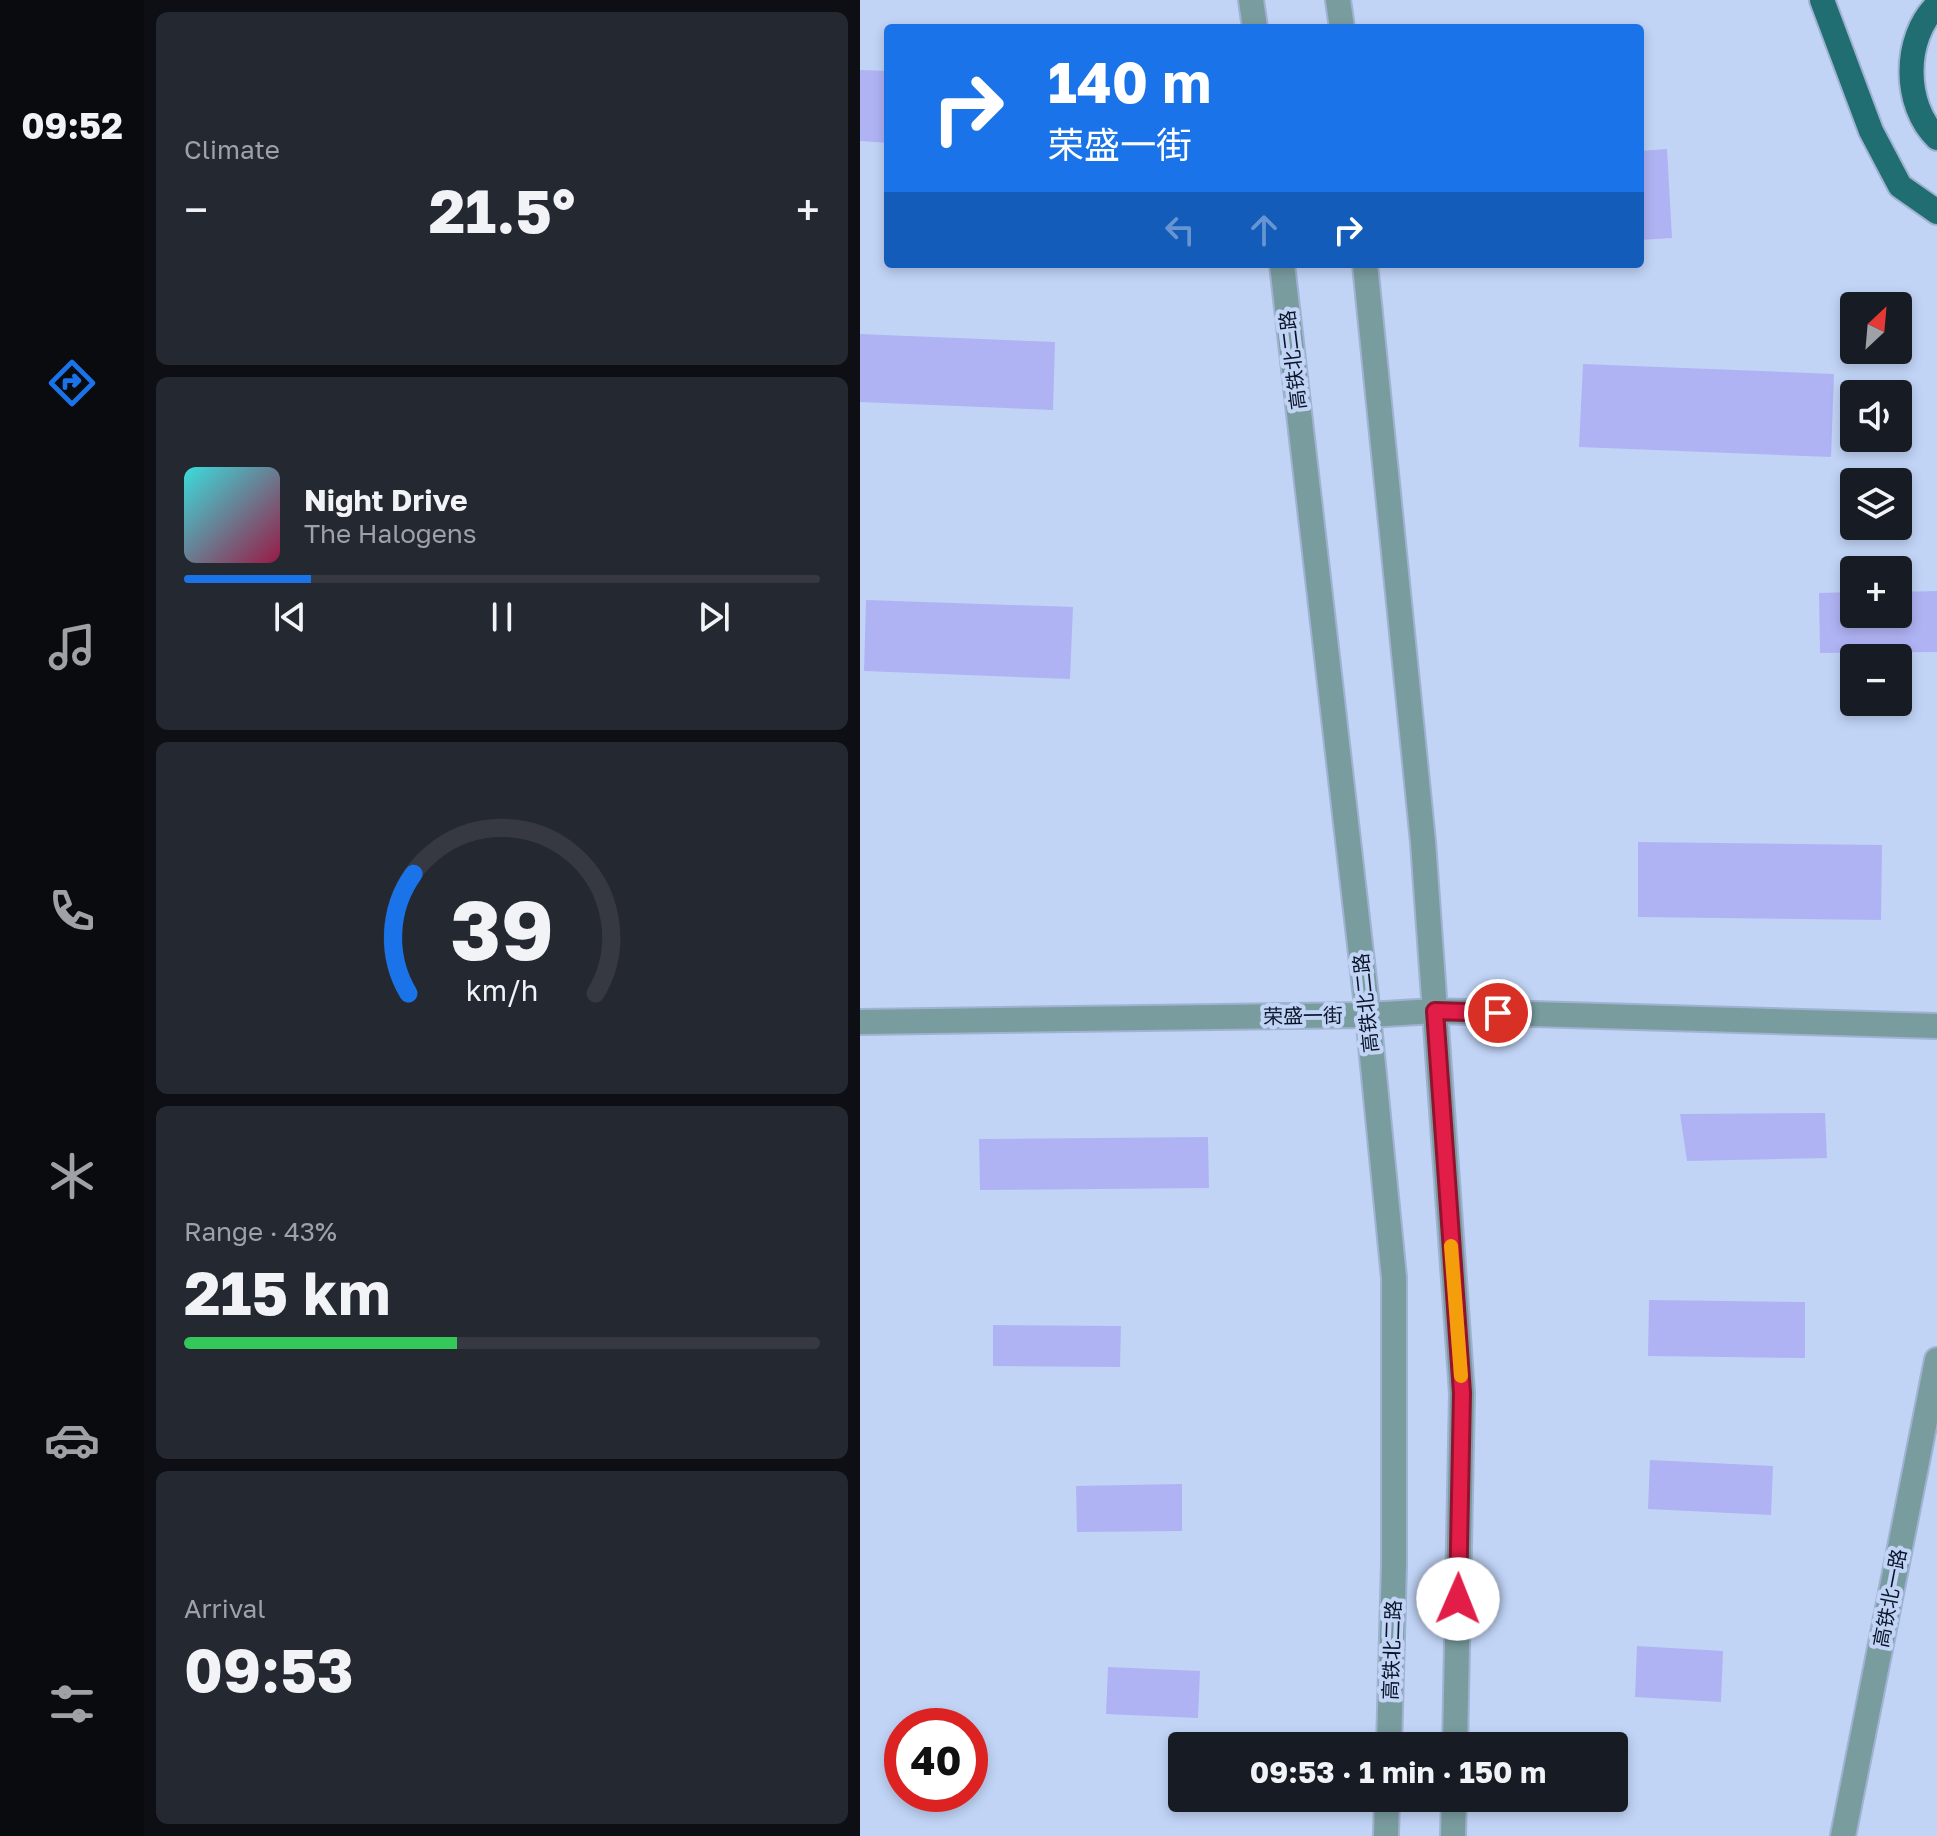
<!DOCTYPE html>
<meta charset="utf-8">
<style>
:root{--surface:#171b24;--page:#242831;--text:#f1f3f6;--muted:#9ea1a6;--line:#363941;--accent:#1a73e8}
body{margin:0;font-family:"Golos Text","Noto Sans SC",sans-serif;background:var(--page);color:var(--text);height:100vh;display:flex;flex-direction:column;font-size:30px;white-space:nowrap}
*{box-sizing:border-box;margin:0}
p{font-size:26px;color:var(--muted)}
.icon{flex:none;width:44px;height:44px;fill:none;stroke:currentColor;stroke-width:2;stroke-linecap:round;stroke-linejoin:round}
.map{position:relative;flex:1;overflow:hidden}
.details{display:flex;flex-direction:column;gap:12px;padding:12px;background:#0d0f14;width:716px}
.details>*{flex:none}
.guide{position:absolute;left:24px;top:24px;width:760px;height:244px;border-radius:8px;box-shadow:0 4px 12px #0003;background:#1a73e8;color:#fff;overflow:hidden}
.needle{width:52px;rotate:26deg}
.tools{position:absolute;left:980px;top:292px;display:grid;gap:16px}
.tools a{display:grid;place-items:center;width:72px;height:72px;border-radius:8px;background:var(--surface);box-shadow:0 4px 12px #0003;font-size:40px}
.speed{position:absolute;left:24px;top:1708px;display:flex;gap:16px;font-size:40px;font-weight:700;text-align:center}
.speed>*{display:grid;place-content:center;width:104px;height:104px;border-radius:50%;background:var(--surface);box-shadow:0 4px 12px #0003;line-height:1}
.speed .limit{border:12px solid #d22;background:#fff;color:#111}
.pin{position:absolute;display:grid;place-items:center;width:68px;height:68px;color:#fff;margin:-34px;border:4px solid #fff;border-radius:50%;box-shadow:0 2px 8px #0007}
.me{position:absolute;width:88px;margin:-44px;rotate:1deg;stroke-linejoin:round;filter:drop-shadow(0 0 6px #0008)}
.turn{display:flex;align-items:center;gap:28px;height:168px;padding:0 32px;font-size:36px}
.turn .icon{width:104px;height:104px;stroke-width:2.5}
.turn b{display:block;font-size:56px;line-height:68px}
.lanes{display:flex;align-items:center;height:76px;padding:0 32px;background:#0003;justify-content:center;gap:40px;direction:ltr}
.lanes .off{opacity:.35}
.big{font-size:60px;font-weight:700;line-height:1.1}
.details .widget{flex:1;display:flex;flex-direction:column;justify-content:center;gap:12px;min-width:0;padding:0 28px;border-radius:12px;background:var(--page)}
.details .dial{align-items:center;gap:0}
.dial svg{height:208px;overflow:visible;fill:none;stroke:var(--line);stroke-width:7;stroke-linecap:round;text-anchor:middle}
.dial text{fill:var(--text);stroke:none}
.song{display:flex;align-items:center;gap:24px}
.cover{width:96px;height:96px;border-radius:12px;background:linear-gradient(135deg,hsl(180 70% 55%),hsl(340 70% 35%))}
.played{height:8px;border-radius:4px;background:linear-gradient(90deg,var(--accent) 20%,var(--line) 20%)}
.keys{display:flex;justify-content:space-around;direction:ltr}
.heat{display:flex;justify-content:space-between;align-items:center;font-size:44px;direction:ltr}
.charge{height:12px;border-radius:6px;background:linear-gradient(90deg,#34c759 43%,var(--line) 0)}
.trip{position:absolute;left:308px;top:1732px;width:460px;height:80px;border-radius:8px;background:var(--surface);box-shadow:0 4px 12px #0003;font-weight:700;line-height:80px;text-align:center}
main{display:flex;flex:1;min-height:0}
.tabs{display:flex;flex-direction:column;width:144px;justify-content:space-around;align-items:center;background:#090b0e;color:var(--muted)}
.tabs .icon{width:56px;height:56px}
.tabs .active{color:var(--accent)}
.tabs b{font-size:36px;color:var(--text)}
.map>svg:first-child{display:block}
.building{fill:#b0b3f3}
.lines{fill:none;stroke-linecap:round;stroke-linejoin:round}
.minor-casing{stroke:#a0b2d1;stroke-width:28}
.major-casing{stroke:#a0b2d1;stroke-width:28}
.minor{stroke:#799c9f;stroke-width:24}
.major{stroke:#206d72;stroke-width:24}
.route-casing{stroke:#92132f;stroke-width:20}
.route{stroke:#e11d48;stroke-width:14}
.slow{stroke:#f59e0b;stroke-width:14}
.labels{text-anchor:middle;stroke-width:8;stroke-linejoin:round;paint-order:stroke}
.street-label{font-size:20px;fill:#0a1529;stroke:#c1d4f6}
</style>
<main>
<nav class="tabs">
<b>09:52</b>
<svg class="icon active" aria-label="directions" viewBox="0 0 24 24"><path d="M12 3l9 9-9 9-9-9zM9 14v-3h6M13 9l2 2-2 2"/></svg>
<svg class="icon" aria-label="music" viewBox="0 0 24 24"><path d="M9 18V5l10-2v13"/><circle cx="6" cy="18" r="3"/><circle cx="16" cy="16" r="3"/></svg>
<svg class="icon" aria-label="phone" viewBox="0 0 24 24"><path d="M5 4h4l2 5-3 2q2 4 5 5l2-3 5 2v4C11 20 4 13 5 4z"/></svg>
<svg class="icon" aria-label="climate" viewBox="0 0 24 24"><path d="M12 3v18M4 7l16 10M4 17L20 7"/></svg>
<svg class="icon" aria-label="car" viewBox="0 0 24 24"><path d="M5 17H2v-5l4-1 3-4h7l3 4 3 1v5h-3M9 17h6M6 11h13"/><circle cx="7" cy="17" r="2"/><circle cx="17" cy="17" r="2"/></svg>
<svg class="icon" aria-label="filters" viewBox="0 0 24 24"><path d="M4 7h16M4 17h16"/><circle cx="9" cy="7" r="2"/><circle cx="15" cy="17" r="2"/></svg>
</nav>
<section class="details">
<div class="widget"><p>Climate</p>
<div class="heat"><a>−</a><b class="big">21.5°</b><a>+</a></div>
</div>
<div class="widget">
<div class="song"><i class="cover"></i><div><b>Night Drive</b><p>The Halogens</p></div></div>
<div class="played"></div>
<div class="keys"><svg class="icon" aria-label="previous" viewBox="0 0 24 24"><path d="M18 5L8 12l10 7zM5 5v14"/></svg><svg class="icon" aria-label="pause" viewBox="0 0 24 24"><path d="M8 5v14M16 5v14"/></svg><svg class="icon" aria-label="next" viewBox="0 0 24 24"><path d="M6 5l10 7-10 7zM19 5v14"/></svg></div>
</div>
<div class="widget dial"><svg viewBox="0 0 100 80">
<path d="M14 69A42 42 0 1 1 86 69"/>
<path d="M14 69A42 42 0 0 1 16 23" stroke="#1a73e8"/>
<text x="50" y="56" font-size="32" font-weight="700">39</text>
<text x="50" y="72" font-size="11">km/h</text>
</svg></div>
<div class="widget"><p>Range · 43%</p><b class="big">215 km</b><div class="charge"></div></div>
<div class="widget"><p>Arrival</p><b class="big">09:53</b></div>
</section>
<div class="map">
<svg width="1077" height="1836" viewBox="0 0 1077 1836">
<rect width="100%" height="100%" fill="#c1d4f6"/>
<path class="building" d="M0 70 28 71V143L0 141Z
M807 149 812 238 780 240V151Z
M0 334 195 342 193 410 0 402Z
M723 364 974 374 971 457 719 447Z
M1077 591V652L960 653 959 593 994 592V614H1038V592Z
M6 600 213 607 210 679 4 671Z
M778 842 1022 845 1021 920 778 917Z
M965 1113 967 1158 827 1161 820 1114Z
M348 1137 349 1188 120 1190 119 1139Z
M789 1300 945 1302V1358L788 1356Z
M133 1325 261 1326 260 1367 133 1366Z
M790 1460 913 1466 911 1515 788 1509Z
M322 1484V1531L217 1532 216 1486Z
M777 1646 863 1651 861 1702 775 1697Z
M248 1667 340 1671 338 1718 246 1714Z"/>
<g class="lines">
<g class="minor-casing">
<path id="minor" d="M391 0 395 28
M478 0 482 28
M422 264 508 1015 534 1278V1564L529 1746
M505 264 563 842 602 1393 595 1746
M0 1022 508 1015 575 1011 1077 1026
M526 1836 527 1798
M593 1836 594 1798
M983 1836 1077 1360"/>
</g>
<g class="major-casing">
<path id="major" d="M962 0 1011 131 1040 186 1077 212
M1077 5C1043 38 1043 105 1077 138"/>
</g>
<use href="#minor" class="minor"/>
<use href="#major" class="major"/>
</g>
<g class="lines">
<g class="route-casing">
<path id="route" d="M598 1599 602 1393 575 1011 638 1013"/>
</g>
<use href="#route" class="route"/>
<path class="slow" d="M591 1246 601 1376"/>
</g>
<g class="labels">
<g class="street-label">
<text transform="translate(433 360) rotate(-97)" y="7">高铁北二路</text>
<text transform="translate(506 1003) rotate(-96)" y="7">高铁北二路</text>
<text transform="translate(443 1016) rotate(-1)" y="7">荣盛一街</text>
<text transform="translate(1030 1598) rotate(-79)" y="7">高铁北一路</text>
<text transform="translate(532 1650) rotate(-88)" y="7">高铁北二路</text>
</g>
</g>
</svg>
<div class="tools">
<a><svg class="needle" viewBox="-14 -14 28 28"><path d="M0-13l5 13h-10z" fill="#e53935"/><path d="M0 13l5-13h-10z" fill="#9ea1a6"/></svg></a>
<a><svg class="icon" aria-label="sound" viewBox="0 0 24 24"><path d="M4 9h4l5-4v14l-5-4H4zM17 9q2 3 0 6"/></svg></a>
<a><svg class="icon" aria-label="layers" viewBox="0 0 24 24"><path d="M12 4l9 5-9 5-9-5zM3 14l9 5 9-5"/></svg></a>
<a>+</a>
<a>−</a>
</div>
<div class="speed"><div class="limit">40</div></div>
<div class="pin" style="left:638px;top:1013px;background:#d93025"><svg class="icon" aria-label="arrive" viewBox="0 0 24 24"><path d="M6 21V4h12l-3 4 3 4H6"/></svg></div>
<svg class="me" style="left:598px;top:1599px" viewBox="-20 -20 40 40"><circle r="19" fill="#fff"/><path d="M0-13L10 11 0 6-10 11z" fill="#e11d48"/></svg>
<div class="trip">09:53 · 1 min · 150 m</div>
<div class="guide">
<div class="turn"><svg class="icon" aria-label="right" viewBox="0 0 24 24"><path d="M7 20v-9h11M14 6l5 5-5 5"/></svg><div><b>140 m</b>荣盛一街</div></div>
<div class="lanes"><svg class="icon off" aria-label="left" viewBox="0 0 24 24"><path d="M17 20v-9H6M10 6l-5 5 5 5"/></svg><svg class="icon off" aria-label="ahead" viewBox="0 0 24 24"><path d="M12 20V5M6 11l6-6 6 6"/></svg><svg class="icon" aria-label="right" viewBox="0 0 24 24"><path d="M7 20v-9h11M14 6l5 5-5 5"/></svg></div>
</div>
</div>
</main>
